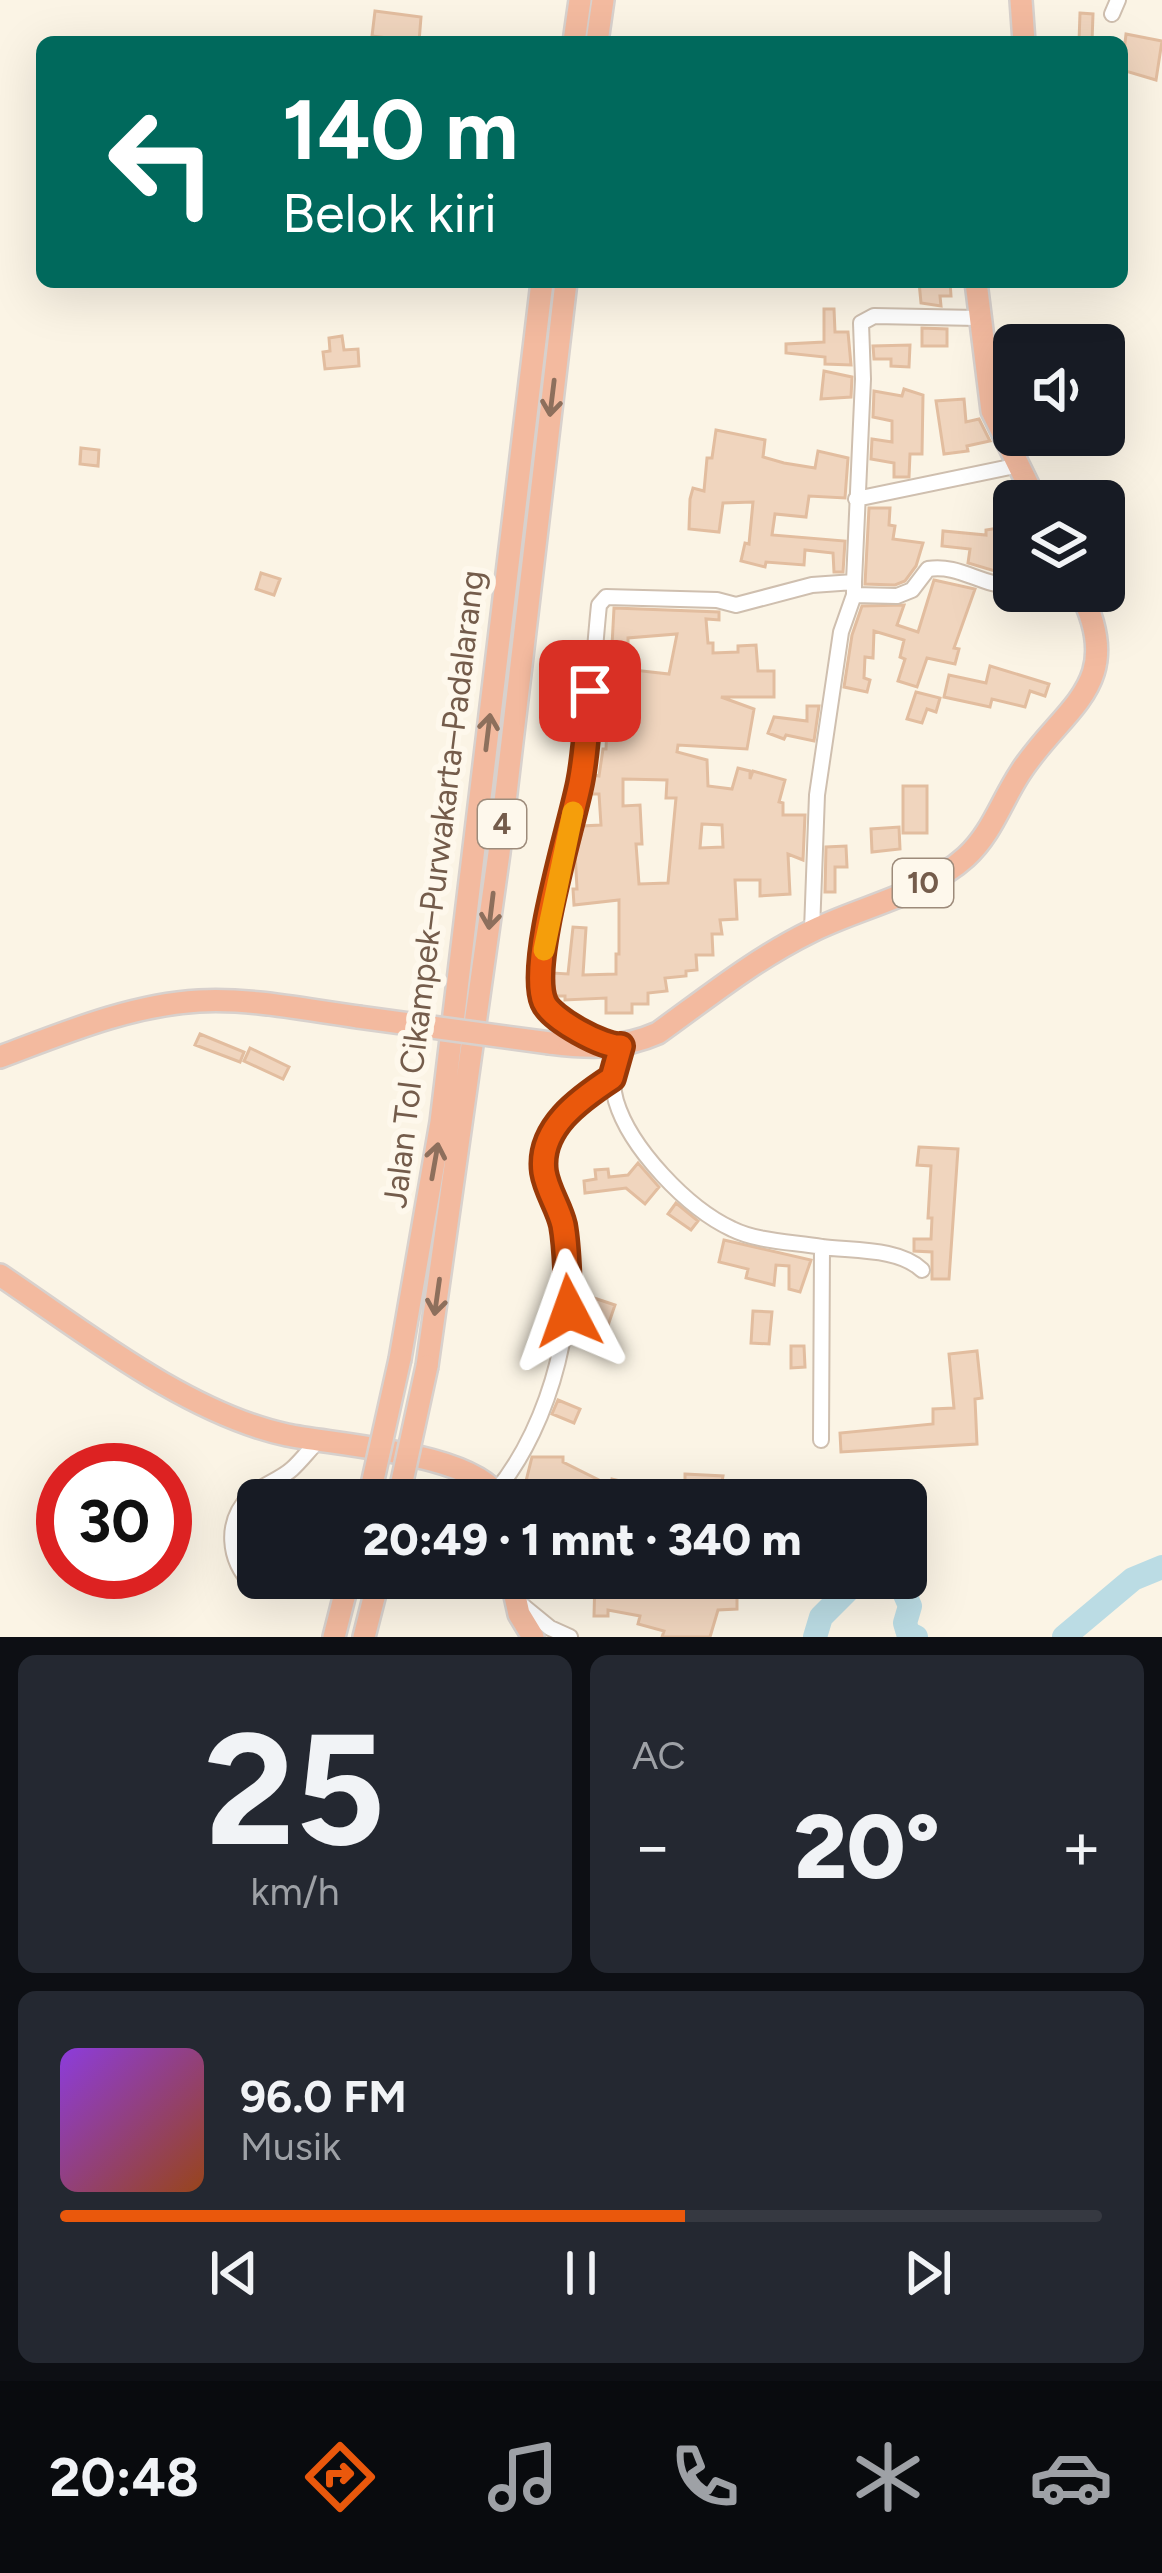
<!DOCTYPE html>
<html lang="id">
<meta charset="utf-8">
<style>
:root{--surface:#171b24;--page:#242831;--text:#f1f3f6;--muted:#9ea1a6;--line:#363941;--accent:#ea580c}
body{margin:0;font-family:Figtree,sans-serif;background:var(--page);color:var(--text);height:100vh;display:flex;flex-direction:column;font-size:45px;white-space:nowrap}
*{box-sizing:border-box;margin:0}
p{font-size:39px;color:var(--muted)}
.icon{flex:none;width:66px;height:66px;fill:none;stroke:currentColor;stroke-width:2;stroke-linecap:round;stroke-linejoin:round}
.map{position:relative;height:1637px;overflow:hidden}
.side{display:flex;flex-direction:column;gap:18px;padding:18px;background:#0d0f14;flex:1}
.side>*{flex:none}
.guide{position:absolute;left:36px;top:36px;width:1092px;height:252px;border-radius:18px;box-shadow:0 12px 48px #0002;background:#00695c;color:#fff;overflow:hidden}
.controls{position:absolute;left:993px;top:324px;display:grid;gap:24px}
.controls a{display:grid;place-items:center;width:132px;height:132px;border-radius:18px;background:var(--surface);box-shadow:0 12px 48px #0002;font-size:60px}
.speed{position:absolute;left:36px;top:1443px;display:flex;gap:24px;font-size:60px;font-weight:700;text-align:center}
.speed>*{display:grid;place-content:center;width:156px;height:156px;border-radius:50%;background:var(--surface);box-shadow:0 12px 48px #0002;line-height:1}
.speed .limit{border:18px solid #d22;background:#fff;color:#111}
.pin{position:absolute;display:grid;place-items:center;width:102px;height:102px;color:#fff;margin:-51px;border-radius:24px;box-shadow:0 6px 18px #0006}
.me{position:absolute;width:132px;margin:-66px;rotate:356deg;stroke-linejoin:round;filter:drop-shadow(0 0 9px #0008)}
.turn{display:flex;align-items:center;gap:42px;height:252px;padding:0 48px;font-size:54px}
.turn .icon{width:156px;height:156px;stroke-width:2.5}
.turn b{display:block;font-size:84px;line-height:102px}
.big{font-size:90px;font-weight:800;line-height:1.1}
.side .tile{flex:1;display:flex;flex-direction:column;justify-content:center;gap:18px;min-width:0;padding:0 42px;border-radius:18px;background:var(--page)}
.side .dial{align-items:center;gap:0}
.dial b{font-size:156px;line-height:1}
.song{display:flex;align-items:center;gap:36px}
.cover{width:144px;height:144px;border-radius:18px;background:linear-gradient(135deg,hsl(270 70% 55%),hsl(20 70% 35%))}
.played{height:12px;border-radius:6px;background:linear-gradient(90deg,var(--accent) 60%,var(--line) 60%)}
.keys{display:flex;justify-content:space-around;direction:ltr}
.heat{display:flex;justify-content:space-between;align-items:center;font-size:66px;direction:ltr}
.side .tiles{flex:1;display:grid;gap:18px;grid-template-columns:1fr 1fr}
.tile:last-child{grid-column:span 2}
.trip{position:absolute;left:237px;top:1479px;width:690px;height:120px;border-radius:18px;background:var(--surface);box-shadow:0 12px 48px #0002;font-weight:800;line-height:120px;text-align:center}
.tab-bar{display:flex;height:192px;justify-content:space-around;align-items:center;background:#090b0e;color:var(--muted)}
.tab-bar .icon{width:84px;height:84px}
.tab-bar .active{color:var(--accent)}
.tab-bar b{font-size:54px;color:var(--text)}
.map>svg:first-child{display:block}
.lines{fill:none;stroke-linecap:round;stroke-linejoin:round}
.river{stroke:#bbdce4;stroke-width:24}
.building{fill:#f0d5be;stroke:#e2bd9f;stroke-width:3;fill-rule:evenodd}
.minor-casing{stroke:#cfbfaf;stroke-width:18}
.highway-casing{stroke:#d8d1cd;stroke-width:26}
.minor{stroke:#fff;stroke-width:14}
.highway{stroke:#f3ba9f;stroke-width:21}
.highway-bridge-casing{stroke:#d8d1cd;stroke-width:26;stroke-linecap:butt}
.highway-bridge{stroke:#f3ba9f;stroke-width:21}
.oneway{stroke:#8d6f5c}
.route-casing{stroke:#983908;stroke-width:30}
.route{stroke:#ea580c;stroke-width:21}
.slow{stroke:#f59e0b;stroke-width:21}
.labels{text-anchor:middle;stroke-width:12;stroke-linejoin:round;paint-order:stroke}
.shield{fill:#fef8ec;stroke:#9d8b7b;stroke-width:3}
.shield-label{font-size:30px;font-weight:bold;fill:#745c4b}
.street-label{font-size:33px;fill:#745c4b;stroke:#fef8ec}
</style>
<div class="map">
<svg width="1162" height="1637" viewBox="0 0 1162 1637">
<rect width="100%" height="100%" fill="#fbf4e5"/>
<g class="lines">
<path class="river" d="M890 1578 902 1588 910 1606 905 1623 908 1633 916 1637
M815 1637 821 1617 859 1579 877 1578
M1064 1637 1133 1579 1162 1567"/>
</g>
<path class="building" d="M375 11 421 17 419 42 372 36Z
M1080 13 1093 14 1092 42H1079Z
M1126 34 1162 41 1156 80 1122 70Z
M919 282H950L951 296H940L941 306 921 303Z
M824 309H834L835 332H848L851 365 825 364V357L786 353V344L824 342Z
M922 328 947 329V346H922Z
M342 336 344 350 358 349 359 366 325 369 323 352 330 351 329 338Z
M910 345 909 367 891 366V359H874L873 346Z
M824 371 852 377 851 397 821 399Z
M904 389 923 395 922 454H910L909 477H894V463L871 459 872 439 892 442V421L873 417 874 391 902 396Z
M964 399 966 422 979 419 990 441 967 446 968 451 944 454 936 401Z
M716 430 765 440 763 457 784 463 815 468 818 451 848 458 845 498 809 496 806 517 775 514 772 535 845 541 843 572H834L833 553 805 550 804 565 766 562 765 567 741 561 745 543 749 544 753 502 723 503 719 532 689 529 690 499 693 488 704 491 707 458H712Z
M81 448 99 450 98 466 80 464Z
M869 508H890L889 525 895 526 893 539 923 543 916 566 905 581 895 585 865 584Z
M1005 527 1007 552H1014V568L1005 569V574L968 563 970 549 942 546 943 531 986 535V530Z
M261 573 280 579 274 595 256 589Z
M934 580 975 589 954 648 959 649 955 664 927 658 917 687 898 681 905 659 900 657 904 640 874 631 873 658 865 657 864 678 870 680 867 692 844 687 852 635 862 606 904 605 897 625 918 632Z
M614 608 719 612V620L706 619 708 643H713V653L738 652V646L756 645 758 671H774V697H721L754 709 747 749 678 745 677 752 707 760 708 786 732 789 738 768 750 771V779L753 771 785 780 779 802 783 803V815H805L803 860 788 854 790 894 760 896V880H735L737 919 720 920 722 934H712L713 955H696L697 970 686 971V976L665 978 667 991 648 993V1004H632V1013H606V998L565 1000V996H555L553 978V973L568 974 573 927 586 928 583 975 616 974V954H619V900L574 905 573 889H577L575 851 582 826 601 825 599 794H590L591 787 593 775 599 776 603 749H606L607 726 600 725 605 664H611ZM677 634 669 674 633 670 632 663H628V638ZM623 779 667 780 666 798H676L668 883 639 884 636 844H642L640 805 623 806ZM702 824 722 825 723 847 700 848Z
M990 666 1049 684 1045 696 1030 691 1025 707 992 699 990 707 944 697 949 675 986 683Z
M916 692 940 698 936 712 927 709 922 723 907 719Z
M807 706H819L814 741 786 735 784 739 768 733 774 717 807 721Z
M903 786H927V833H903Z
M899 827 900 849 872 852 871 829Z
M846 846 847 867H835V892H825L826 847Z
M200 1034 244 1052 240 1062 195 1045Z
M250 1048 289 1067 283 1079 244 1061Z
M919 1147 958 1149 949 1279H932V1252L914 1251V1239H931L932 1218H928L931 1166 917 1165Z
M638 1163 659 1187 645 1204 626 1188 585 1193 584 1181 596 1179 595 1170 608 1169 609 1177 628 1175Z
M676 1203 698 1221 691 1230 668 1214Z
M724 1240 811 1260 800 1292 789 1289V1266L776 1265 774 1285 746 1278 748 1269 719 1262Z
M579 1293 615 1305 602 1343 578 1336 585 1313 578 1311Z
M753 1311 772 1312 769 1344 751 1343Z
M791 1346H804L805 1367 791 1368Z
M977 1351 982 1398 975 1399 977 1444 841 1452 840 1433 933 1424V1409L954 1408 949 1354Z
M558 1400 580 1409 574 1423 552 1414Z
M532 1457H563V1462L611 1486 612 1479 655 1489 652 1500H587L564 1489V1500H515L511 1490 525 1485Z
M685 1474 723 1476 719 1500H685Z
M595 1578H737V1609L718 1610 710 1637H662L664 1631 638 1624 640 1616 608 1610V1616H594Z"/>
<g class="lines">
<g class="minor-casing">
<path id="minor" d="M1112 14 1118 0
M856 499 1020 465
M854 582 863 379 861 323 874 316 978 318
M812 930 817 795 841 632 854 595
M600 1043 545 1005C529 937 569 847 581 779 591 722 593 662 599 605L606 597 717 600 736 605 812 585 854 582V595L897 596 912 590 928 569C959 564 980 585 1014 587
M621 1046C616 1065 610 1082 616 1101 630 1148 687 1208 732 1229 758 1242 794 1242 822 1247L821 1440
M822 1247C853 1251 899 1248 922 1270
M496 1491C551 1425 583 1305 562 1221 555 1193 537 1172 548 1142 558 1113 588 1093 612 1078
M252 1584C228 1560 224 1522 250 1496 262 1485 280 1480 292 1469 301 1461 309 1450 319 1440
M517 1601 550 1628 570 1637"/>
</g>
<g class="highway-casing">
<path id="highway" d="M1021 0 1024 42
M574 42 580 0
M597 42 603 0
M976 282 992 411 1036 501
M550 1043C589 1048 622 1049 658 1033 708 997 755 959 810 932 859 907 924 895 966 857 992 833 1001 802 1020 773 1062 707 1128 686 1080 591
M0 1057C64 1033 130 1005 199 1001 251 998 306 1010 358 1017
M0 1275C83 1331 188 1414 287 1435 335 1445 479 1453 500 1500
M400 1359 441 1122 542 282
M427 1366 499 853 566 282
M511 1578 519 1614 533 1637
M334 1637 349 1578
M364 1637 379 1578"/>
</g>
<use href="#minor" class="minor"/>
<use href="#highway" class="highway"/>
<g class="highway-bridge-casing">
<path id="highway-bridge" d="M358 1017 550 1043
M369 1498 400 1359
M398 1500 427 1366"/>
</g>
<use href="#highway-bridge" class="highway-bridge"/>
</g>
<defs><path id="oneway-shaft" d="M-6 0H5M1.5-3L5.5 0L1.5 3" fill="none" stroke-width="1.6" stroke-linecap="round" stroke-linejoin="round" transform="scale(3)"/></defs>
<g class="oneway">
<use href="#oneway-shaft" transform="translate(552 398) rotate(97)"/>
<use href="#oneway-shaft" transform="translate(488 732) rotate(-83)"/>
<use href="#oneway-shaft" transform="translate(491 911) rotate(97)"/>
<use href="#oneway-shaft" transform="translate(435 1161) rotate(-80)"/>
<use href="#oneway-shaft" transform="translate(437 1297) rotate(98)"/>
</g>
<g class="lines">
<g class="route-casing">
<path id="route" d="M569 1311C567 1283 568 1253 563 1225 559 1207 547 1191 544 1172 538 1128 580 1099 612 1078L621 1046C604 1048 551 1019 544 1002 528 964 571 828 580 783 586 753 587 722 590 691"/>
</g>
<use href="#route" class="route"/>
<path class="slow" d="M544 950 573 812"/>
</g>
<g class="labels">
<g class="shield">
<rect x="478" y="800" width="48" height="48" rx="9"/>
<rect x="893" y="859" width="60" height="48" rx="9"/>
</g>
<g class="shield-label">
<text x="502" y="834">4</text>
<text x="923" y="893">10</text>
</g>
<g class="street-label">
<text transform="translate(433 889) rotate(-83)" y="12">Jalan Tol Cikampek–Purwakarta–Padalarang</text>
</g>
</g>
</svg>
<div class="controls">
<a><svg class="icon" aria-label="sound" viewBox="0 0 24 24"><path d="M4 9h4l5-4v14l-5-4H4zM17 9q2 3 0 6"/></svg></a>
<a><svg class="icon" aria-label="layers" viewBox="0 0 24 24"><path d="M12 4l9 5-9 5-9-5zM3 14l9 5 9-5"/></svg></a>
</div>
<div class="speed"><div class="limit">30</div></div>
<div class="pin" style="left:590px;top:691px;background:#d93025"><svg class="icon" aria-label="arrive" viewBox="0 0 24 24"><path d="M6 21V4h12l-3 4 3 4H6"/></svg></div>
<svg class="me" style="left:569px;top:1311px" viewBox="-20 -20 40 40"><path d="M0-17L14 15 0 8-14 15z" fill="#ea580c" stroke="#fff" stroke-width="4"/></svg>
<div class="trip">20:49 · 1 mnt · 340 m</div>
<div class="guide">
<div class="turn"><svg class="icon" aria-label="left" viewBox="0 0 24 24"><path d="M17 20v-9H6M10 6l-5 5 5 5"/></svg><div><b>140 m</b>Belok kiri</div></div>
</div>
</div>
<section class="side">
<div class="tiles">
<div class="tile dial"><b>25</b><p>km/h</p></div>
<div class="tile"><p>AC</p>
<div class="heat"><a>−</a><b class="big">20°</b><a>+</a></div>
</div>
<div class="tile">
<div class="song"><i class="cover"></i><div><b>96.0 FM</b><p>Musik</p></div></div>
<div class="played"></div>
<div class="keys"><svg class="icon" aria-label="previous" viewBox="0 0 24 24"><path d="M18 5L8 12l10 7zM5 5v14"/></svg><svg class="icon" aria-label="pause" viewBox="0 0 24 24"><path d="M8 5v14M16 5v14"/></svg><svg class="icon" aria-label="next" viewBox="0 0 24 24"><path d="M6 5l10 7-10 7zM19 5v14"/></svg></div>
</div>
</div>
</section>
<nav class="tab-bar">
<b>20:48</b>
<svg class="icon active" aria-label="directions" viewBox="0 0 24 24"><path d="M12 3l9 9-9 9-9-9zM9 14v-3h6M13 9l2 2-2 2"/></svg>
<svg class="icon" aria-label="music" viewBox="0 0 24 24"><path d="M9 18V5l10-2v13"/><circle cx="6" cy="18" r="3"/><circle cx="16" cy="16" r="3"/></svg>
<svg class="icon" aria-label="phone" viewBox="0 0 24 24"><path d="M5 4h4l2 5-3 2q2 4 5 5l2-3 5 2v4C11 20 4 13 5 4z"/></svg>
<svg class="icon" aria-label="climate" viewBox="0 0 24 24"><path d="M12 3v18M4 7l16 10M4 17L20 7"/></svg>
<svg class="icon" aria-label="car" viewBox="0 0 24 24"><path d="M5 17H2v-5l4-1 3-4h7l3 4 3 1v5h-3M9 17h6M6 11h13"/><circle cx="7" cy="17" r="2"/><circle cx="17" cy="17" r="2"/></svg>
</nav>
